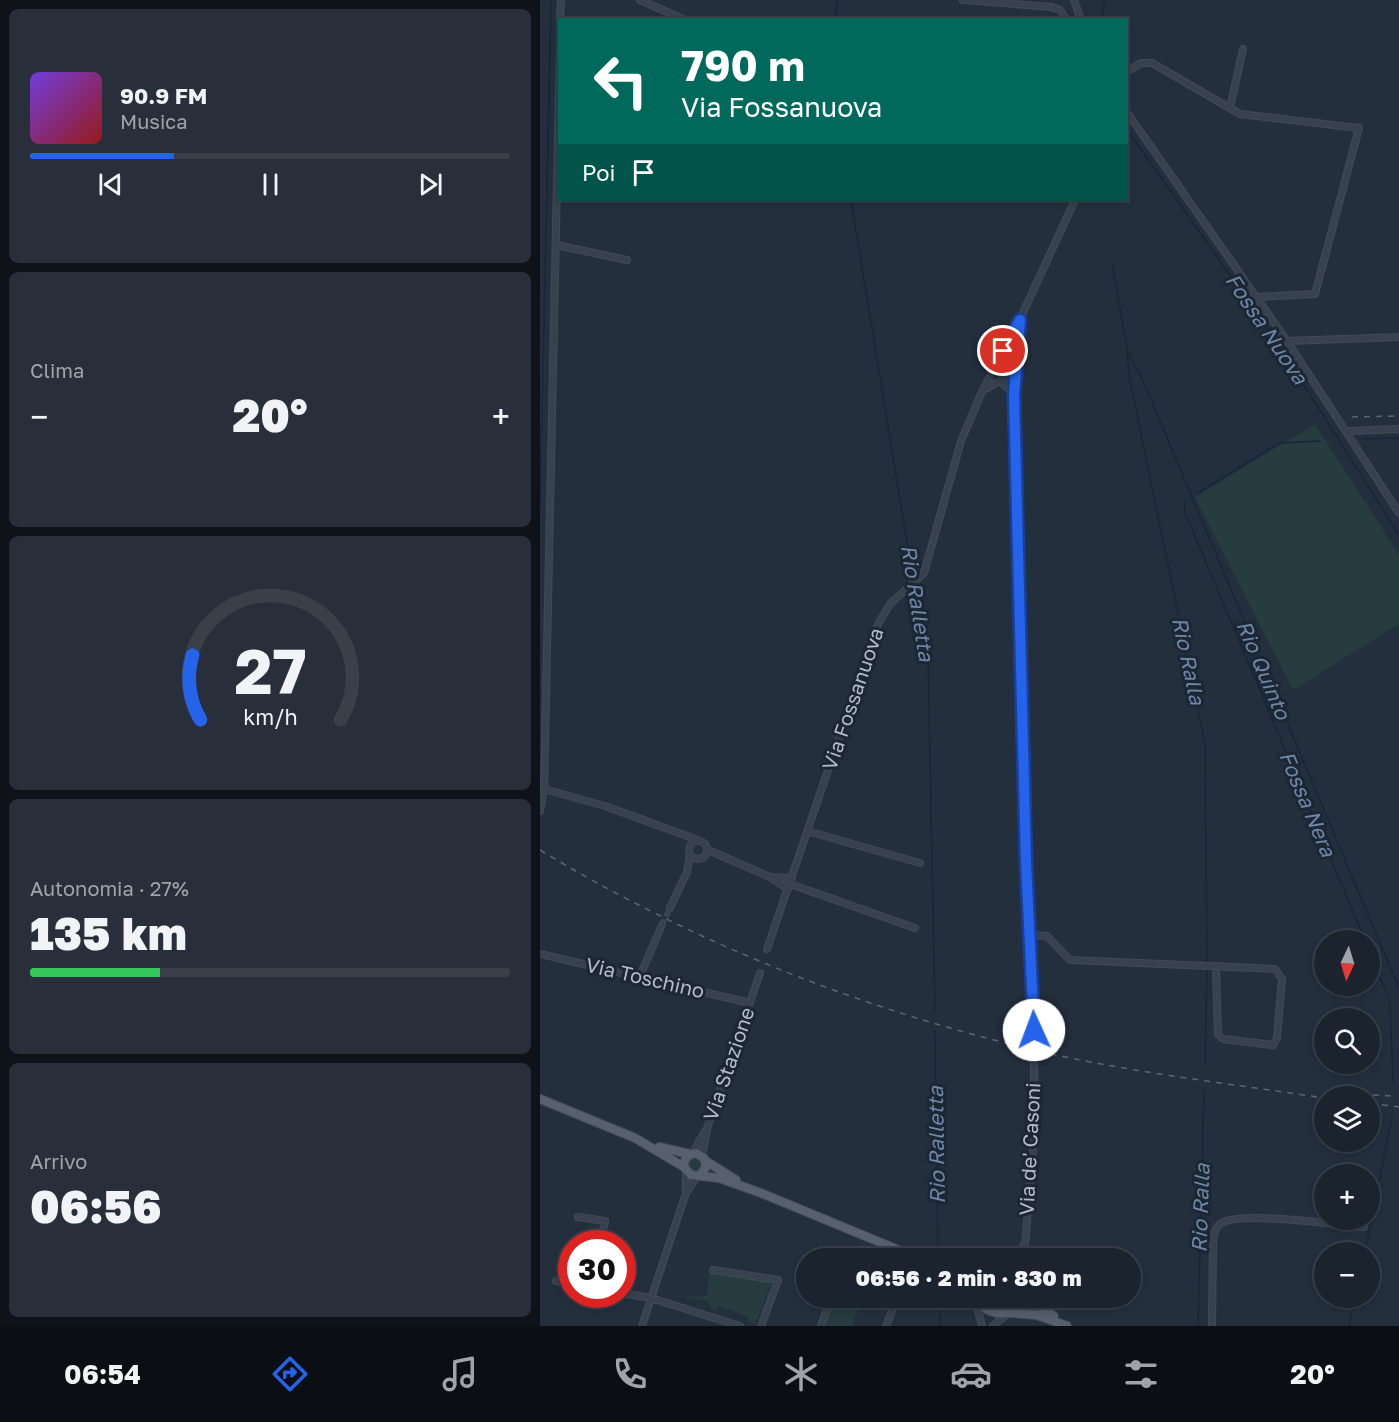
<!DOCTYPE html>
<html lang="it">
<meta charset="utf-8">
<style>
:root{--surface:#1b232e;--page:#282f3a;--text:#f1f3f6;--muted:#a0a4aa;--line:#39404a;--accent:#2563eb}
body{margin:0;font-family:"Golos Text",sans-serif;background:var(--page);color:var(--text);height:100vh;display:flex;flex-direction:column;font-size:22px;white-space:nowrap}
*{box-sizing:border-box;margin:0}
p{font-size:20px;color:var(--muted)}
.icon{flex:none;width:33px;height:33px;fill:none;stroke:currentColor;stroke-width:2;stroke-linecap:round;stroke-linejoin:round}
.map{position:relative;flex:1;overflow:hidden}
.drawer{display:flex;flex-direction:column;gap:9px;padding:9px;background:#0f1319;width:540px}
.drawer>*{flex:none}
.guide{position:absolute;left:18px;top:18px;width:570px;height:183px;border-radius:0px;box-shadow:0 3px 9px #0003,0 0 0 2px var(--line);background:#00695c;color:#fff;overflow:hidden}
.needle{width:39px;rotate:184deg}
.buttons{position:absolute;left:774px;top:930px;display:grid;gap:12px}
.buttons a{display:grid;place-items:center;width:66px;height:66px;border-radius:50%;background:var(--surface);box-shadow:0 3px 9px #0003,0 0 0 2px var(--line);font-size:30px}
.speed{position:absolute;left:18px;top:1230px;display:flex;gap:12px;font-size:30px;font-weight:700;text-align:center}
.speed>*{display:grid;place-content:center;width:78px;height:78px;border-radius:50%;background:var(--surface);box-shadow:0 3px 9px #0003,0 0 0 2px var(--line);line-height:1}
.speed .limit{border:9px solid #d22;background:#fff;color:#111}
.pin{position:absolute;display:grid;place-items:center;width:51px;height:51px;color:#fff;margin:-26px;border:3px solid #fff;border-radius:50%;box-shadow:0 2px 6px #0007}
.me{position:absolute;width:66px;margin:-33px;rotate:358deg;stroke-linejoin:round;filter:drop-shadow(0 0 4px #0008)}
.turn{display:flex;align-items:center;gap:21px;height:126px;padding:0 24px;font-size:27px}
.turn .icon{width:78px;height:78px;stroke-width:2.5}
.turn b{display:block;font-size:42px;line-height:51px}
.then{display:flex;align-items:center;height:57px;padding:0 24px;background:#0003;gap:12px;font-size:22px}
.big{font-size:45px;font-weight:800;line-height:1.1}
.drawer .tile{flex:1;display:flex;flex-direction:column;justify-content:center;gap:9px;min-width:0;padding:0 21px;border-radius:9px;background:var(--page)}
.drawer .dial{align-items:center;gap:0}
.dial svg{height:156px;overflow:visible;fill:none;stroke:var(--line);stroke-width:7;stroke-linecap:round;text-anchor:middle}
.dial text{fill:var(--text);stroke:none}
.song{display:flex;align-items:center;gap:18px}
.cover{width:72px;height:72px;border-radius:9px;background:linear-gradient(135deg,hsl(260 70% 55%),hsl(0 70% 35%))}
.played{height:6px;border-radius:3px;background:linear-gradient(90deg,var(--accent) 30%,var(--line) 30%)}
.keys{display:flex;justify-content:space-around;direction:ltr}
.heat{display:flex;justify-content:space-between;align-items:center;font-size:33px;direction:ltr}
.charge{height:9px;border-radius:4px;background:linear-gradient(90deg,#34c759 27%,var(--line) 0)}
.trip{position:absolute;left:256px;top:1248px;width:345px;height:60px;border-radius:30px;background:var(--surface);box-shadow:0 3px 9px #0003,0 0 0 2px var(--line);font-weight:800;line-height:60px;text-align:center}
.menu{display:flex;height:96px;justify-content:space-around;align-items:center;background:#0b0e12;color:var(--muted)}
.menu .icon{width:42px;height:42px}
.menu .on{color:var(--accent)}
.menu b{font-size:27px;color:var(--text)}
main{display:flex;flex:1;min-height:0}
.map>svg:first-child{display:block}
.green{fill:#263c3f}
.lines{fill:none;stroke-linecap:round;stroke-linejoin:round}
.stream{stroke:#17263c;stroke-width:1.5}
.minor-tunnel{stroke:#3a4453;stroke-width:6;stroke-dasharray:6 3;stroke-linecap:butt}
.minor-casing{stroke:#414a57;stroke-width:8}
.major-casing{stroke:#414a57;stroke-width:10}
.minor{stroke:#38414e;stroke-width:6}
.major{stroke:#56606e;stroke-width:8}
.rail{stroke:#5a6575;stroke-width:1.5;stroke-dasharray:6 6;stroke-linecap:butt}
.route-casing{stroke:#184099;stroke-width:15}
.route{stroke:#2563eb;stroke-width:10}
.labels{text-anchor:middle;stroke-width:6;stroke-linejoin:round;paint-order:stroke}
.street-label{font-size:20px;fill:#b4bcc9;stroke:#1d2633}
.water-label{font-size:21px;font-style:italic;fill:#6d86a8;stroke:#1d2633}
</style>
<main>
<section class="drawer">
<div class="tile">
<div class="song"><i class="cover"></i><div><b>90.9 FM</b><p>Musica</p></div></div>
<div class="played"></div>
<div class="keys"><svg class="icon" aria-label="previous" viewBox="0 0 24 24"><path d="M18 5L8 12l10 7zM5 5v14"/></svg><svg class="icon" aria-label="pause" viewBox="0 0 24 24"><path d="M8 5v14M16 5v14"/></svg><svg class="icon" aria-label="next" viewBox="0 0 24 24"><path d="M6 5l10 7-10 7zM19 5v14"/></svg></div>
</div>
<div class="tile"><p>Clima</p>
<div class="heat"><a>−</a><b class="big">20°</b><a>+</a></div>
</div>
<div class="tile dial"><svg viewBox="0 0 100 80">
<path d="M14 69A42 42 0 1 1 86 69"/>
<path d="M14 69A42 42 0 0 1 10 36" stroke="#2563eb"/>
<text x="50" y="56" font-size="32" font-weight="700">27</text>
<text x="50" y="72" font-size="11">km/h</text>
</svg></div>
<div class="tile"><p>Autonomia · 27%</p><b class="big">135 km</b><div class="charge"></div></div>
<div class="tile"><p>Arrivo</p><b class="big">06:56</b></div>
</section>
<div class="map">
<svg width="859" height="1326" viewBox="0 0 859 1326">
<rect width="100%" height="100%" fill="#242f3e"/>
<path class="green" d="M775 424 859 555V624L753 690 655 497Z
M148 1165a7 7 0 1 1 14 0a7 7 0 1 1-14 0Z
M169 1273 232 1281 215 1325 210 1323 206 1316 179 1306 177 1310 172 1309 167 1301 144 1297 167 1296Z
M295 1298H322L312 1326H285Z"/>
<g class="lines">
<path class="stream" d="M296 20 297 0
M561 20 565 0
M586 128 733 336 859 535
M311 200 373 579
M572 265 587 347 589 376 665 743 667 963
M587 352 601 376 859 988
M823 439 859 438
M658 493 739 443 780 441
M645 502 644 510 825 940
M0 506 11 0
M374 584 379 597 388 660 395 1011
M830 951 850 1003 853 1081
M395 1031 398 1258
M665 1063 667 968
M825 1252 852 1116
M399 1298 400 1326
M658 1326 664 1090
M809 1326 815 1298"/>
<path class="minor-tunnel" d="M122 925 130 908
M494 1030V1058"/>
<g class="minor-casing">
<path id="minor" d="M100 0 145 20
M423 0 512 7 520 10 527 20
M534 0 541 20
M20 20 21 0
M586 72 601 63H612L700 114 819 128 775 294 717 297
M690 108 703 49
M586 111 747 341 859 513
M16 245 87 260
M480 323 474 391 486 862 494 1030
M747 341 859 337
M454 367 464 366 475 371 460 381
M444 390 460 381 473 394
M808 431 859 429
M4 789 65 806 158 840
M0 811 4 789 20 43
M267 831 380 863
M149 850a9 9 0 1 1 18 0a9 9 0 1 1-18 0Z
M168 850 230 877 252 878
M230 877 248 889
M250 884 375 928
M130 908 147 872 150 855
M490 935 507 936 530 960 735 969 742 979 737 1038 733 1045 683 1039 678 1035 676 968
M227 949 338 624 350 604 384 573 421 441 442 392 480 319 535 200
M0 954 210 1003
M100 976 122 925
M153 1153 165 1131
M162 1156 168 1125 220 973
M146 1192V1171
M38 1217 65 1221 61 1244
M477 1258 483 1246
M484 1258 494 1136V1058
M173 1270 238 1280 221 1326
M16 1281 32 1284
M82 1293 111 1298 200 1326
M436 1302 442 1326
M102 1326 146 1193 158 1175
M281 1326 291 1298
M346 1326 357 1298
M453 1326 468 1313
M672 1326 673 1241C674 1234 675 1228 680 1224 699 1210 797 1225 824 1227"/>
</g>
<g class="major-casing">
<path id="major" d="M0 1099 95 1138 144 1167
M119 1147 150 1154
M166 1161 196 1180
M161 1174 166 1167 164 1158 156 1153C148 1154 144 1158 144 1167L151 1175 179 1178 221 1193 378 1258
M434 1298C443 1310 459 1318 474 1311L481 1298
M486 1298 514 1316
M471 1313 497 1315 527 1326"/>
</g>
<use href="#minor" class="minor"/>
<use href="#major" class="major"/>
<path class="rail" d="M812 417 859 416
M0 850C157 945 333 1014 512 1054 602 1074 693 1084 784 1098
M797 1093 852 1096
M830 1103 859 1107"/>
</g>
<g class="lines">
<g class="route-casing">
<path id="route" d="M463 351 480 320 474 395 486 862 494 1030"/>
</g>
<use href="#route" class="route"/>
</g>
<g class="labels">
<g class="street-label">
<text transform="translate(313 699) rotate(-71)" y="7">Via Fossanuova</text>
<text transform="translate(105 978) rotate(13)" y="7">Via Toschino</text>
<text transform="translate(189 1064) rotate(-71)" y="7">Via Stazione</text>
<text transform="translate(490 1149) rotate(-87)" y="7">Via de' Casoni</text>
</g>
<g class="water-label">
<text transform="translate(726 329) rotate(56)" y="7">Fossa Nuova</text>
<text transform="translate(377 603) rotate(81)" y="7">Rio Ralletta</text>
<text transform="translate(648 661) rotate(78)" y="7">Rio Ralla</text>
<text transform="translate(723 670) rotate(67)" y="7">Rio Quinto</text>
<text transform="translate(767 804) rotate(67)" y="7">Fossa Nera</text>
<text transform="translate(397 1145) rotate(-91)" y="7">Rio Ralletta</text>
<text transform="translate(661 1208) rotate(-88)" y="7">Rio Ralla</text>
</g>
</g>
</svg>
<div class="buttons">
<a><svg class="needle" viewBox="-14 -14 28 28"><path d="M0-13l5 13h-10z" fill="#e53935"/><path d="M0 13l5-13h-10z" fill="#a0a4aa"/></svg></a>
<a><svg class="icon" aria-label="search" viewBox="0 0 24 24"><circle cx="10" cy="10" r="6"/><path d="M15 15l6 6"/></svg></a>
<a><svg class="icon" aria-label="layers" viewBox="0 0 24 24"><path d="M12 4l9 5-9 5-9-5zM3 14l9 5 9-5"/></svg></a>
<a>+</a>
<a>−</a>
</div>
<div class="speed"><div class="limit">30</div></div>
<div class="pin" style="left:463px;top:351px;background:#d93025"><svg class="icon" aria-label="arrive" viewBox="0 0 24 24"><path d="M6 21V4h12l-3 4 3 4H6"/></svg></div>
<svg class="me" style="left:494px;top:1030px" viewBox="-20 -20 40 40"><circle r="19" fill="#fff"/><path d="M0-13L10 11 0 6-10 11z" fill="#2563eb"/></svg>
<div class="trip">06:56 · 2 min · 830 m</div>
<div class="guide">
<div class="turn"><svg class="icon" aria-label="left" viewBox="0 0 24 24"><path d="M17 20v-9H6M10 6l-5 5 5 5"/></svg><div><b>790 m</b>Via Fossanuova</div></div>
<div class="then">Poi<svg class="icon" aria-label="arrive" viewBox="0 0 24 24"><path d="M6 21V4h12l-3 4 3 4H6"/></svg></div>
</div>
</div>
</main>
<nav class="menu">
<b>06:54</b>
<svg class="icon on" aria-label="directions" viewBox="0 0 24 24"><path d="M12 3l9 9-9 9-9-9zM9 14v-3h6M13 9l2 2-2 2"/></svg>
<svg class="icon" aria-label="music" viewBox="0 0 24 24"><path d="M9 18V5l10-2v13"/><circle cx="6" cy="18" r="3"/><circle cx="16" cy="16" r="3"/></svg>
<svg class="icon" aria-label="phone" viewBox="0 0 24 24"><path d="M5 4h4l2 5-3 2q2 4 5 5l2-3 5 2v4C11 20 4 13 5 4z"/></svg>
<svg class="icon" aria-label="climate" viewBox="0 0 24 24"><path d="M12 3v18M4 7l16 10M4 17L20 7"/></svg>
<svg class="icon" aria-label="car" viewBox="0 0 24 24"><path d="M5 17H2v-5l4-1 3-4h7l3 4 3 1v5h-3M9 17h6M6 11h13"/><circle cx="7" cy="17" r="2"/><circle cx="17" cy="17" r="2"/></svg>
<svg class="icon" aria-label="filters" viewBox="0 0 24 24"><path d="M4 7h16M4 17h16"/><circle cx="9" cy="7" r="2"/><circle cx="15" cy="17" r="2"/></svg>
<b>20°</b>
</nav>
